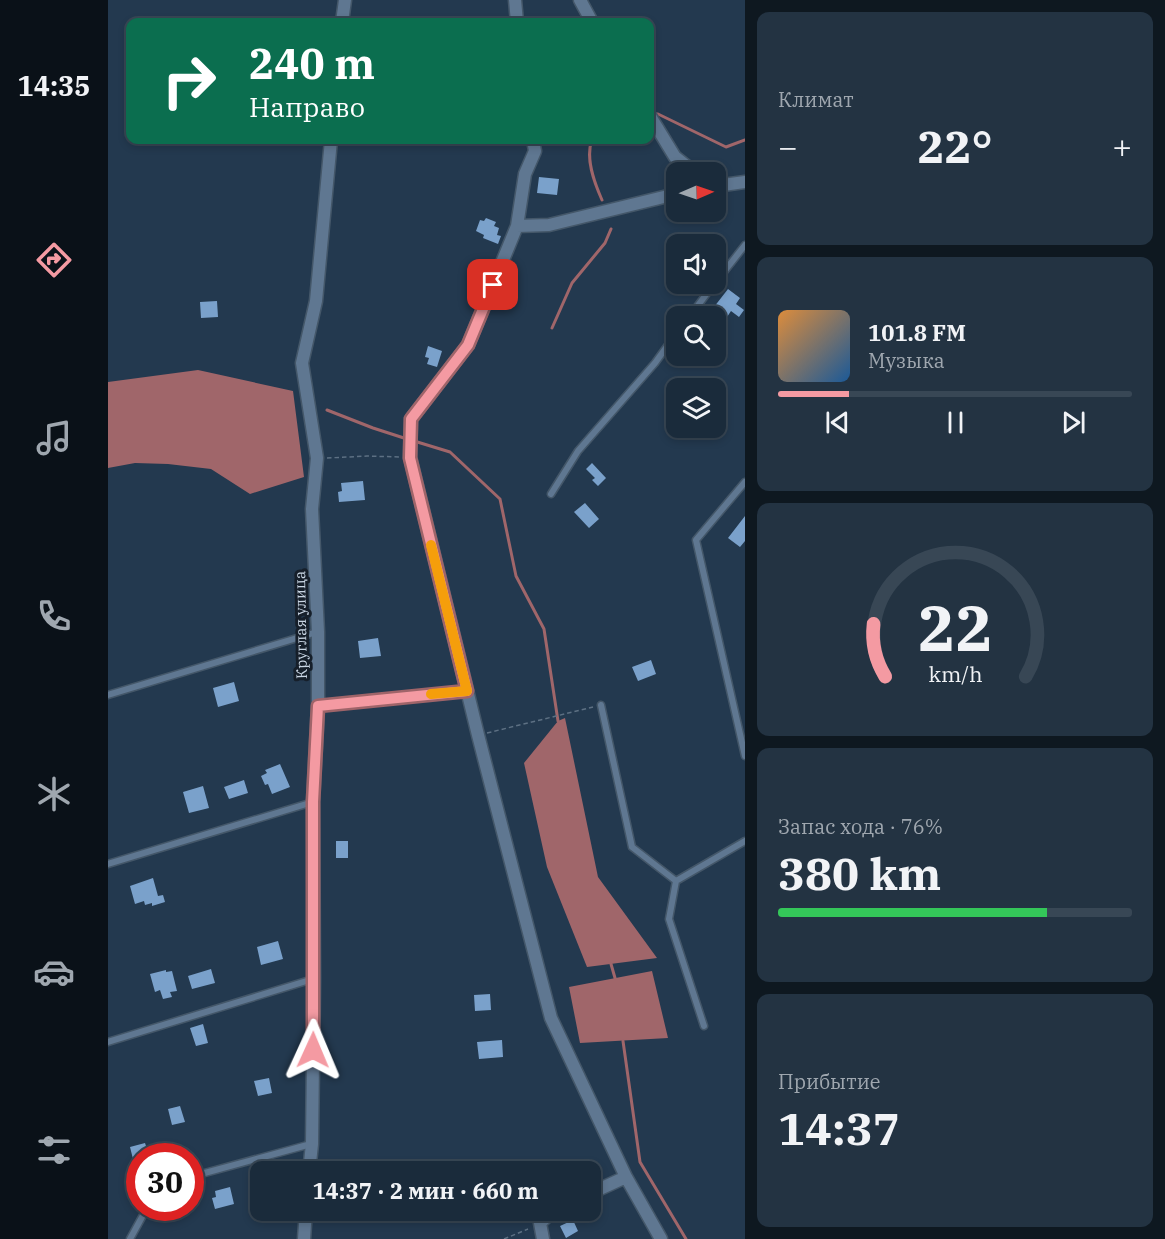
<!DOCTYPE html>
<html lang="ru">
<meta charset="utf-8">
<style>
:root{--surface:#1a2b3b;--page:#233342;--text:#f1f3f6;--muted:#9fa7af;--line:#384755;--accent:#f49aa2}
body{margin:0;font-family:"IBM Plex Serif",serif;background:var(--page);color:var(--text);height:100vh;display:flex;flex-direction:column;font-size:22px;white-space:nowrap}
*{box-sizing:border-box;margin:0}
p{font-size:20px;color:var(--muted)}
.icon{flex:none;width:33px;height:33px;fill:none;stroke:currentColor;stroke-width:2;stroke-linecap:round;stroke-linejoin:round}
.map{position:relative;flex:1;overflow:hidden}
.side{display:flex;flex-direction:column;gap:12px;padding:12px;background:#0e1820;width:420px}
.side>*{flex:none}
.top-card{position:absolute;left:18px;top:18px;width:528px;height:126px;border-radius:12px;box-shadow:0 3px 9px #0003,0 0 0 2px var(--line);background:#0b6e4f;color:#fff;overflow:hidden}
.needle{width:39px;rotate:88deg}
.fabs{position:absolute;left:558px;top:162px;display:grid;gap:12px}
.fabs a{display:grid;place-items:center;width:60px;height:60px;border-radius:12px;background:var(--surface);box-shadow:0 3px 9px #0003,0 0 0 2px var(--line);font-size:30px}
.speed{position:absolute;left:18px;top:1143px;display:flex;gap:12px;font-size:30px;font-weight:700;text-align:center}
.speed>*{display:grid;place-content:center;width:78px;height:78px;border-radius:50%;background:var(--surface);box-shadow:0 3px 9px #0003,0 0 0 2px var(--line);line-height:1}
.speed .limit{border:9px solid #d22;background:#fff;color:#111}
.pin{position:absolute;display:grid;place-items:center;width:51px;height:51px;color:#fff;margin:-26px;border-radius:12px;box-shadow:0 3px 9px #0006}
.me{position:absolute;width:66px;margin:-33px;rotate:1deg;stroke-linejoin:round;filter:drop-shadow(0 0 4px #0008)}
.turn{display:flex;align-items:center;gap:21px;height:126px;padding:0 24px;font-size:27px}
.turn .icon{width:78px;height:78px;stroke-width:2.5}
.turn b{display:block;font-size:42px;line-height:51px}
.big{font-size:45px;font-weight:700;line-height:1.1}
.side .widget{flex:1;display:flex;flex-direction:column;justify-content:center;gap:9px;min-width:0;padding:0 21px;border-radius:12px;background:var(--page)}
.side .dial{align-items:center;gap:0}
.dial svg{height:156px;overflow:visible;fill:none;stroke:var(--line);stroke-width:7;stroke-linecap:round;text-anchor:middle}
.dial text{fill:var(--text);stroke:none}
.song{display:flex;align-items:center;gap:18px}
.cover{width:72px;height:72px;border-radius:9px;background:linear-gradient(135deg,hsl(30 70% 55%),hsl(210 70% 35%))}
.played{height:6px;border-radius:3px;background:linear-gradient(90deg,var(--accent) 20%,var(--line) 20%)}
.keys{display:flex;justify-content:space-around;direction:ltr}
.heat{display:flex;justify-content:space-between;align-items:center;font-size:33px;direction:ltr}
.charge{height:9px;border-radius:4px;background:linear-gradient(90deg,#34c759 76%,var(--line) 0)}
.trip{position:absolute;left:142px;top:1161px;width:351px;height:60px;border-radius:12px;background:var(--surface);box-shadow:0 3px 9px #0003,0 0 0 2px var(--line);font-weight:700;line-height:60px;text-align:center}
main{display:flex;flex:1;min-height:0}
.tabs{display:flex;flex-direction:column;width:108px;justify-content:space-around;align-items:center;background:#0a1118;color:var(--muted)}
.tabs .icon{width:42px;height:42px}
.tabs .selected{color:var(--accent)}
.tabs b{font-size:27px;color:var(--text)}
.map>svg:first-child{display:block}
.water{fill:#a0666a}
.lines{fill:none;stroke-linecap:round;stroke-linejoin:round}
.stream{stroke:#a0666a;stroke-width:3}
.building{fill:#7aa1cb}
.service-casing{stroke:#445769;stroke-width:9}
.minor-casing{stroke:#445769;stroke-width:15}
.path{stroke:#5d7083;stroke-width:1.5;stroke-dasharray:4.5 3;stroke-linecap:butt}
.service{stroke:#5f7791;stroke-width:6}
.minor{stroke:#5f7791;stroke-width:12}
.route-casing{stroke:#9f6469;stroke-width:15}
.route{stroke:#f49aa2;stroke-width:10}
.slow{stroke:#f59e0b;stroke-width:10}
.labels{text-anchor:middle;stroke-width:6;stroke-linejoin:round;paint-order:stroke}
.street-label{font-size:15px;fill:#c9d6e4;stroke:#161f2a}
</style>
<main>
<nav class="tabs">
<b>14:35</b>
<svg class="icon selected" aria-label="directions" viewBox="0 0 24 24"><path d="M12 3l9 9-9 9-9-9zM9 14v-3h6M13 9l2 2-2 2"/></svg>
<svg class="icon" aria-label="music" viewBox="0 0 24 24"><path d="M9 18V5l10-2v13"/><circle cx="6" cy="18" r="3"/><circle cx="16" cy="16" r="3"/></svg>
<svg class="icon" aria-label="phone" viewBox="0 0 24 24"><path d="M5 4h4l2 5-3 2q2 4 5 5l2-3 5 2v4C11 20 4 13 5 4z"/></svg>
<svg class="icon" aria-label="climate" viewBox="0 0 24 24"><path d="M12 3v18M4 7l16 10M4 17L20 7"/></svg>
<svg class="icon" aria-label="car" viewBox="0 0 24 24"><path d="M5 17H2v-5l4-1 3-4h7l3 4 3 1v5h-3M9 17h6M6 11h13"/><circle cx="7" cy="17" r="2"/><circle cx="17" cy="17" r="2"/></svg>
<svg class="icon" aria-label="filters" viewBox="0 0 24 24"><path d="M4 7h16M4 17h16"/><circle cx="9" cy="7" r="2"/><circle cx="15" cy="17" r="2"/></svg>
</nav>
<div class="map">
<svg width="637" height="1239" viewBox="0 0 637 1239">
<rect width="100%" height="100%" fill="#23394f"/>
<path class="water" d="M90 370 185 391 196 477 142 494 103 469 60 464 27 463 0 468V382Z
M457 718 490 877 549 958 479 967 439 867 416 763 450 721Z
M544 971 560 1038 472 1043 461 987Z"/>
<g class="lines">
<path class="stream" d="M545 114H550L618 147 637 140
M484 140C477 158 486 182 494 200
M444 328 464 283 497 243 503 229
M219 410 265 428 299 439
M306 441 342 452 392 499 408 576 436 629 450 721
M503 964 507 978
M515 1041 532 1162 578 1239"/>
</g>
<path class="building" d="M431 177 451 179 449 195 429 193Z
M378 218 388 222 386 226 391 228 389 235 393 236 390 244 375 238 376 235 368 231 372 220 376 221Z
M620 289 632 298 628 304 636 310 631 317 623 311 619 317 606 307Z
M109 301 110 317 93 318 92 302Z
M320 346 334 351 329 367 319 364 321 358 317 357Z
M484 463 498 478 490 486 484 480 487 478 478 469Z
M255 481 257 500 231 502 230 492 234 491 233 483Z
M477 503 491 519 481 528 466 512Z
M637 516V541L632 547 620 538Z
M270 638 273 656 252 658 250 641Z
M543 660 548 674 530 681 524 667Z
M126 682 131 701 110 707 105 688Z
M172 764 182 787 164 794 160 784 157 785 153 776 159 773 157 770Z
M136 780 140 793 121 799 116 787Z
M95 786 101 808 81 813 75 792Z
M228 841H240V858H228Z
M45 878 50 896 55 895 57 902 44 906V903L37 905 36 901 27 904 22 886Z
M170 941 175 959 153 965 149 947Z
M103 969 107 983 84 989 80 976Z
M58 970V972L64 971 69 991 62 992 64 997 55 999 52 990 47 992 42 974Z
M382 994 383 1010 367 1011 366 995Z
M95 1024 100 1043 88 1046 82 1028Z
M394 1040 395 1057 371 1059 369 1042Z
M161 1078 164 1093 150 1096 146 1081Z
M72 1106 77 1122 64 1125 60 1109Z
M37 1143 41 1155 25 1159 22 1147Z
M122 1187 126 1204 107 1209 104 1198 108 1197 107 1191Z
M465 1220 470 1231 458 1238 452 1226Z"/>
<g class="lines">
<g class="service-casing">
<path id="service" d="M608 282 637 245
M582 316 606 284
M637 482 588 540 637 756
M443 494 470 451 547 363 568 334
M0 695 209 632
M493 705 524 847 568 881 637 841
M210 706 359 691
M0 864 205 802
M568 881 561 919 596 1026
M0 1042 205 979
M82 1177 203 1144
M22 1239 39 1208"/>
</g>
<g class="minor-casing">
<path id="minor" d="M407 0 409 22
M472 0 484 22
M234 22 237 0
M542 116 567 157 586 172
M425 140 427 151 417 174 409 226 360 345 303 419 302 457 370 735 443 1018 518 1177 483 1193
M608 186 637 182
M409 226 441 225 568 194
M201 1172 204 1144 206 979 205 802 210 706V632L204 509 209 458 194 363 208 301 223 140
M518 1177 553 1239
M196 1239 198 1210
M435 1239 432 1223 446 1210"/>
</g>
<path class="path" d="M219 458 259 456 292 457
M379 733 485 707
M396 1239 420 1229"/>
<use href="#service" class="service"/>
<use href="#minor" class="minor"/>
</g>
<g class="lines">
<g class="route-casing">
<path id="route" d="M205 1050V802L210 706 359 691 302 458 303 419 360 345 385 285"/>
</g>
<use href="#route" class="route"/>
<path class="slow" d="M323 694 359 691 323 545"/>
</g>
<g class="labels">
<g class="street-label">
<text transform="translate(193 625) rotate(-91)" y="5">Круглая улица</text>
</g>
</g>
</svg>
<div class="fabs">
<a><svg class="needle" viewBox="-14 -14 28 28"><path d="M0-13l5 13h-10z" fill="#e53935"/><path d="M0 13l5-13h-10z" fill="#9fa7af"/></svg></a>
<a><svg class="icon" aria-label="sound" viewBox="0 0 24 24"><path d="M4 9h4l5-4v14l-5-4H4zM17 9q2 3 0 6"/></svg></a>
<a><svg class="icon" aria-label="search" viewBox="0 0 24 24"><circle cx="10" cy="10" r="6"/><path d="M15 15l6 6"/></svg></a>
<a><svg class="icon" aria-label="layers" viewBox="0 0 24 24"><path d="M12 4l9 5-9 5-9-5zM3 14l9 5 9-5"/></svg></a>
</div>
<div class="speed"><div class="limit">30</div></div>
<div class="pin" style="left:385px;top:285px;background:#d93025"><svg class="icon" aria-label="arrive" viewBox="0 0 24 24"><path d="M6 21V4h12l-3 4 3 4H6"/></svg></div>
<svg class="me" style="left:205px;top:1050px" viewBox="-20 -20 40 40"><path d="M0-17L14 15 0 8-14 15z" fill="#f49aa2" stroke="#fff" stroke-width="4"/></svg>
<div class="trip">14:37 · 2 мин · 660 m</div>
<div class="top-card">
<div class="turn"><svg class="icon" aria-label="right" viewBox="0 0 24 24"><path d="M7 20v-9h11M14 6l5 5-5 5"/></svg><div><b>240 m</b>Направо</div></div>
</div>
</div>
<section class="side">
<div class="widget"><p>Климат</p>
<div class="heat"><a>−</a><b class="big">22°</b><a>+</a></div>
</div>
<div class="widget">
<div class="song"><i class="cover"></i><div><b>101.8 FM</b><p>Музыка</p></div></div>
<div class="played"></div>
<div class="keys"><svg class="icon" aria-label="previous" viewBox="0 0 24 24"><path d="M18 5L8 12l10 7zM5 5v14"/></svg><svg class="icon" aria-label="pause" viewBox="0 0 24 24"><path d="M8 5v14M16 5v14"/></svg><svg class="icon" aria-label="next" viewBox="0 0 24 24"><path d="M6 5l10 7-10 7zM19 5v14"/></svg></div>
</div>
<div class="widget dial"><svg viewBox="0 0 100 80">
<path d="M14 69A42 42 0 1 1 86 69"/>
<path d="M14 69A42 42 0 0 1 8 42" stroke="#f49aa2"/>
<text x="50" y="56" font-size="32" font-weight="700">22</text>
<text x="50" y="72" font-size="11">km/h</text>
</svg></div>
<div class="widget"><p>Запас хода · 76%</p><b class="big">380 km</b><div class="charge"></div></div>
<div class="widget"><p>Прибытие</p><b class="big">14:37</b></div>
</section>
</main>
